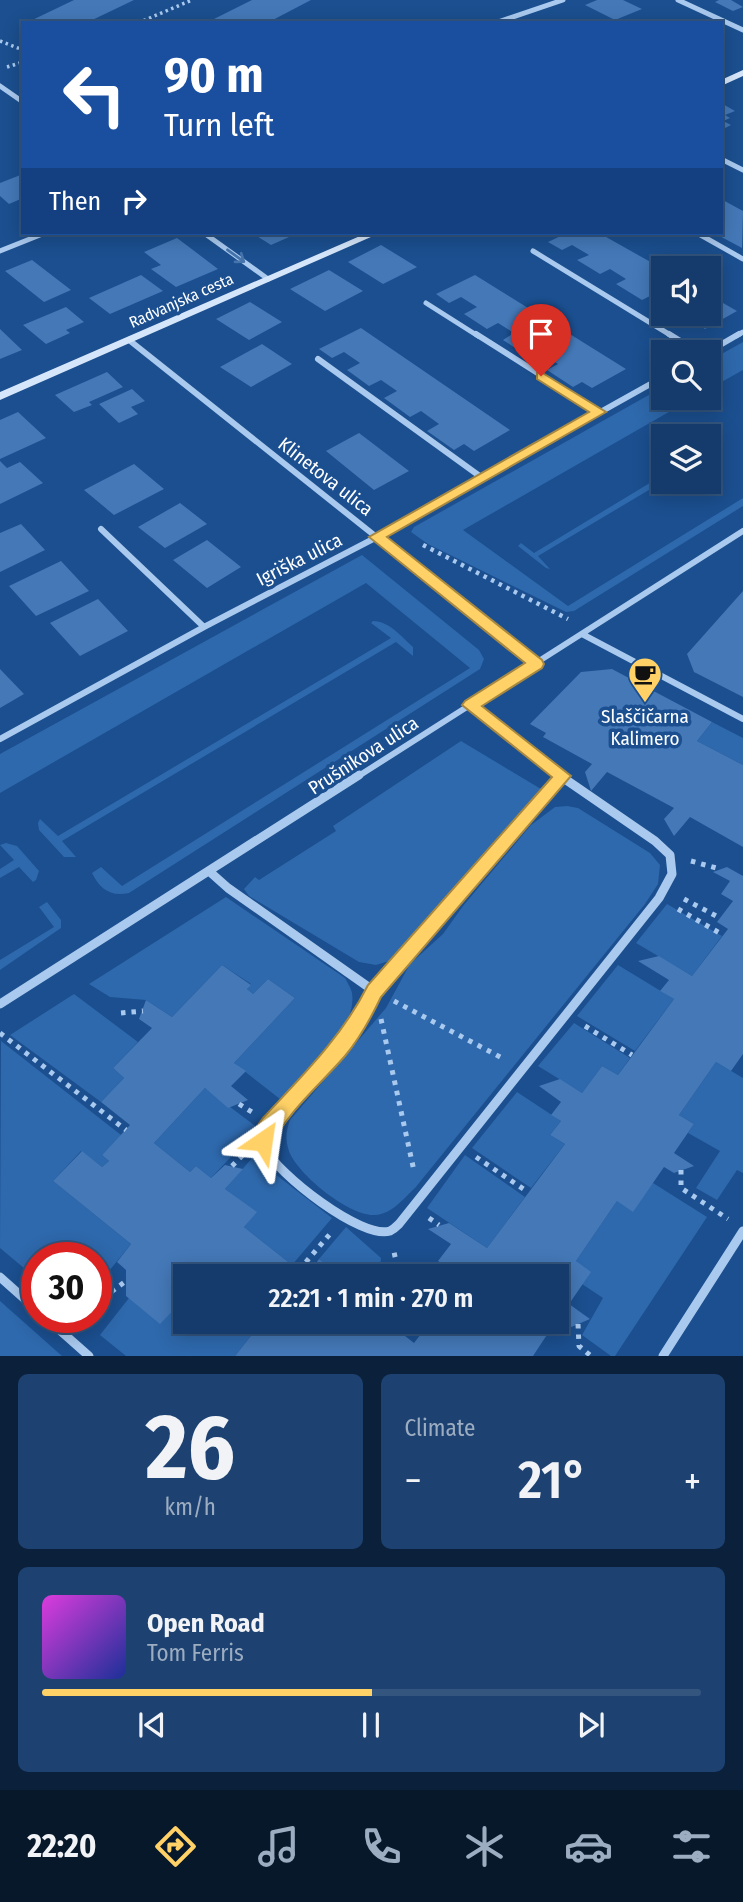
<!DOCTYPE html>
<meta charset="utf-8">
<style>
:root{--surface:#143b6b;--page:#1d4271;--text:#f1f3f6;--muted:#9dadc1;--line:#33557e;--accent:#ffd166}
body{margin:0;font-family:"Fira Sans Condensed",sans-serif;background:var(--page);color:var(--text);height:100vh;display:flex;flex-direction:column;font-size:26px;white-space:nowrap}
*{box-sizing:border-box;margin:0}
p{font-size:23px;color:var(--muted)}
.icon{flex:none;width:38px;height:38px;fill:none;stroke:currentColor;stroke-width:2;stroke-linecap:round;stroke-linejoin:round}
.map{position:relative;height:1356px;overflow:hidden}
.sheet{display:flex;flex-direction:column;gap:18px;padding:18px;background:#0b203b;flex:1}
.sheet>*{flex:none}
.hud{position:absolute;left:21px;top:21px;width:702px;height:214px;border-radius:0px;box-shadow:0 4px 18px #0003,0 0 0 2px var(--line);background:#1a4fa0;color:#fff;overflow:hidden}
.fabs{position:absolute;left:651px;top:256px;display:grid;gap:14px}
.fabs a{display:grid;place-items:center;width:70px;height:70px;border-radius:0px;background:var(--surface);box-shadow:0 4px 18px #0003,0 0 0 2px var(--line);font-size:35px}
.speed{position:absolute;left:21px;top:1242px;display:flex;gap:14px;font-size:35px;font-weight:700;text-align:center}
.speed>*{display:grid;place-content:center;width:91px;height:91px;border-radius:50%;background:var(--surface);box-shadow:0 4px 18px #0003,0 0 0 2px var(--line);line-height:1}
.speed .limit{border:10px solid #d22;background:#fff;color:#111}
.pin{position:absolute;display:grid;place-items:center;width:60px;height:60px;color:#fff;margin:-72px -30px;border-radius:50% 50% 50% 0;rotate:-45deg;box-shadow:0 0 7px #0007}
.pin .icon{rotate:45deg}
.me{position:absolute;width:77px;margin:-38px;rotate:32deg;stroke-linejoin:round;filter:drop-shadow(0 0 5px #0008)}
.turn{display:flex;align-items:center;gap:24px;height:147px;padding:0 28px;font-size:32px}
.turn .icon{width:91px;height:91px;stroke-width:2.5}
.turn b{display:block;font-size:49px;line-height:60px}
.then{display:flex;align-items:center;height:66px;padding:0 28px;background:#0003;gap:14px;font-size:26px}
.big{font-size:52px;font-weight:600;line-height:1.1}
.sheet .card{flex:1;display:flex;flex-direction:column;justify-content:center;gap:10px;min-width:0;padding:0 24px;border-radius:10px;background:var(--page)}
.sheet .dial{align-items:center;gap:0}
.dial b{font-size:91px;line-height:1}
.song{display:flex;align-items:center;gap:21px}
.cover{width:84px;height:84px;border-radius:10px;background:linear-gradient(135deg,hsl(300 70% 55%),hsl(230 70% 35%))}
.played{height:7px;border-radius:4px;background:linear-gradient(90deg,var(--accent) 50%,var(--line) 50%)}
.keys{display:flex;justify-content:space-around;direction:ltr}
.heat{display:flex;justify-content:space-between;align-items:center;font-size:38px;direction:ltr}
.sheet .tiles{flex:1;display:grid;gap:18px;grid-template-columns:1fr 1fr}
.card:last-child{grid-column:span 2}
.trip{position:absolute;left:173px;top:1264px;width:396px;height:70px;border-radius:0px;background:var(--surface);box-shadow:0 4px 18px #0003,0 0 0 2px var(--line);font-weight:600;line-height:70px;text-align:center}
.dock{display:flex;height:112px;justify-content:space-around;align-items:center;background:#08182b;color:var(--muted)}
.dock .icon{width:49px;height:49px}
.dock .current{color:var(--accent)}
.dock b{font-size:32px;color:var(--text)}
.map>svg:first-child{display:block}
.green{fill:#2e69ad}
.building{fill:#4478b7}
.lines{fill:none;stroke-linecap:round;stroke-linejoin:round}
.path-far2{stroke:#a9c9ee;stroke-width:3.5;stroke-dasharray:2.5 3.5;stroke-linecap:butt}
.path-far1{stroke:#a9c9ee;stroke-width:4.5;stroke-dasharray:3.5 5;stroke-linecap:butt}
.path{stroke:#a9c9ee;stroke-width:5;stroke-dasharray:4.5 6;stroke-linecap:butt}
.street-far2{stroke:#a9c9ee;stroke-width:5}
.street-far1{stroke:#a9c9ee;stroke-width:6}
.street{stroke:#a9c9ee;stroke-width:9}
.secondary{fill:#d6e6fa;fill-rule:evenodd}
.oneway{stroke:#4674ac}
.route{fill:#ffd166;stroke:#a68842;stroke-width:2}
.labels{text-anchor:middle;stroke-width:7;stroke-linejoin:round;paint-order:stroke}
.far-street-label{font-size:16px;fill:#fff;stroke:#1b4f8f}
.street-label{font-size:19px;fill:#fff;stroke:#1b4f8f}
.poi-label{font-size:19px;fill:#fff;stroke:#1b4f8f}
</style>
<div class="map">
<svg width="743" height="1356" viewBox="0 0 743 1356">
<rect width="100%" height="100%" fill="#1b4f8f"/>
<path class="green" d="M743 342V370L709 389V361Z
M663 387V397H695L463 530 568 606 743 498V506L574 611 566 612 428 544 411 532 414 527Z
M663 475 664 481 538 556 550 569 546 568 518 546 521 543 534 553Z
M362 555 479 650 484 659 480 669 129 893C110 897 100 889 92 873L101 867 122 886 470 668 366 583 0 793V754Z
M373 621C389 621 402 637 413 647V656L396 642 62 841 76 857H64L39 830 38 823 40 819 58 836 391 638 371 623Z
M712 722 743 738V765L697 741Z
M461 741 541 789 392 960 376 965 359 962 249 896 244 889 255 877 259 880 336 831 333 826Z
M567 806 578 808 650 853 660 865 658 884 645 904 415 1188C403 1199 392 1214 375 1215 350 1217 297 1174 289 1151 285 1139 286 1131 290 1120L386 1008 410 964 443 934 463 906 531 825 555 807Z
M6 843 17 846 39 871 36 880 33 882 19 867 0 878V869L14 860 0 845Z
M226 897 345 978C347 982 351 988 352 993 358 1029 305 1078 280 1099L234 1063 295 998 268 979 253 994 247 989 251 984 222 965 172 1017 146 1000 110 997 89 984Z
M47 902 61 920V928L0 970V960L54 927 39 907Z
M667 904 722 936 692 976 636 943Z
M618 965 674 999 635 1051 577 1016Z
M74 994 138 1042 113 1068 124 1078 101 1102 10 1035Z
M574 1023 630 1058 618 1075 602 1066 582 1093 538 1066Z
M1 1041 121 1135 102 1155 109 1161 102 1167 81 1151 53 1181 131 1244 96 1287V1258H37V1279L0 1248Z
M716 1062 743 1078V1173L737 1170 717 1200 696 1188 720 1151 688 1133 694 1124 679 1115Z
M205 1088 258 1128 211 1178 196 1166 190 1172 154 1143Z
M517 1092 561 1121 550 1135 565 1144 531 1188 472 1148Z
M465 1155 525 1197 487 1248 427 1208Z
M253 1157 332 1218 292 1265 244 1227 256 1212 225 1189Z
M653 1183 707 1217 615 1356H611L582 1335 603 1298 582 1284 576 1261 617 1201Z
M346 1227 381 1258 379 1276H341L319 1259Z
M185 1297 186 1321H241L254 1332 235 1356H126L100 1335 129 1298Z
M0 1301 62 1356H0Z"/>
<path class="building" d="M74 0H134L86 23H26Z
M252 0H311L267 23H206Z
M597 0H623L642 9 615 20 585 5Z
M719 0H731L743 7 733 11 715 2Z
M721 103 735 111 725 115 730 118 723 121 731 125 721 130Z
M23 174V198L9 204 0 196V183Z
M721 199 743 211 742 248 714 233H721L725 228 721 226Z
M252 233H298L271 245Z
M567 233H599L663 269V302L652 295 642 300 616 284 626 279 610 269 600 274 577 260 589 255 572 245 562 250 548 242Z
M177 238 193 250 218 269 176 287 151 269 161 265 144 252Z
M381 245 417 267 383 284 348 262Z
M32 260 71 290 44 302 5 271Z
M329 270 363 291 325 311 290 289Z
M141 275 163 291 110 314 89 298Z
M475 275 626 369 592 388 582 382 573 387 547 370 558 364 539 352 529 357 503 340 514 333 498 323 487 329 464 314 477 307 461 297 449 303 436 294Z
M709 295 737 311 705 329 696 323 687 328 663 313H709Z
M250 302 282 322 249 340 216 319Z
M66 307 84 322 66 330 70 333 46 344 23 325Z
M361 328 510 430 474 451 464 444 454 450 427 431 439 424 421 411 410 417 384 398 397 391 381 380 369 386 347 370 360 363 344 352 332 358 319 349Z
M0 329 22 350 0 359Z
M262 344 292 364 251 387 220 367Z
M107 372 123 387 89 402 92 405 74 412 55 395Z
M132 389 145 401 131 407 138 414 119 423 99 404Z
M18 412 46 438 0 459V420Z
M359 433 409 471 374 490 326 451Z
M0 461 7 468 20 462 43 483 0 504Z
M134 464 164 489 114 515 84 490Z
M180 503 207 524 165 548 138 527Z
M21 524 45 550 0 572V533Z
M207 540 241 567 207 588 173 560Z
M61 561 89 591 36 616 9 586Z
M743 591V697L694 672 687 654Z
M98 599 128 631 80 656 50 623Z
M0 669 24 694 0 708Z
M612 669 712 722 697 741 743 765V847L690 817 674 836 664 819 674 808 607 772 591 791 585 772 592 764 543 737 546 733 530 724 581 672Z
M727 867 743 876V1054L731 1071 716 1062 679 1115 694 1124 674 1153 694 1166 674 1173 664 1167 633 1212 617 1201 576 1261 591 1272 569 1304 590 1319 569 1328 556 1318V1276H461L438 1261 451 1244 428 1229 449 1223 487 1248 565 1144 550 1135 561 1121 551 1115 561 1102 539 1086 560 1079 582 1093 602 1066 618 1075 674 999 660 991 669 980 638 961 659 956 692 976 728 929 717 922 733 901 721 894 730 881 713 872Z
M222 965 251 985 247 989 253 994 268 979 295 998 234 1063 246 1071 231 1086 248 1100 228 1108 205 1088 154 1143 190 1172 196 1166 211 1178 225 1165 243 1169 225 1189 257 1212 244 1227 306 1276H186V1297L160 1324 126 1296V1270L117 1262 131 1244 53 1181 82 1151 102 1167 109 1161 102 1155 130 1125 101 1102 124 1078 113 1068 152 1028 139 1019 146 1000 172 1017Z
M319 1259 341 1276H307Z
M241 1321H386L414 1343 431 1321H556L533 1356H235L254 1332Z"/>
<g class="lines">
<path class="path-far2" d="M138 23 192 0
M0 41 23 50
M7 67 23 62"/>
<path class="path-far1" d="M423 545 568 619"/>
<path class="path" d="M691 861 720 869
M684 899 720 918
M678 909 723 935
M394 1001 504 1059
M121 1013 143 1011
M381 1019 414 1171
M585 1026 632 1055
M0 1033 126 1130
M239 1104 255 1114
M476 1157 528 1192
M232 1166 245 1153
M681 1170V1188L728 1219
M429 1218 439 1225
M299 1270 330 1234
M393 1276 398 1270 394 1252
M103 1298 126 1281
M578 1324 579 1346 591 1356"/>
<path class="street-far2" d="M678 0 743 30
M495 23 563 0
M0 86 23 102
M721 159 743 170
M204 233 268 279
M697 233 743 259
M0 251 45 233
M533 251 672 336
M426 303 478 336
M736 336 743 332"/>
<path class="street-far1" d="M476 334 599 412
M669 334 698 352
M129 340 536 664
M708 352 739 334
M318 359 481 477
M101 529 204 627
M582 634 743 719
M470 705 562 777
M0 739 204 627 377 537 663 377
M357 777 743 531"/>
<path class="street" d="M560 775 562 777
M562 777 655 841 670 855 672 874 659 898 399 1224C398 1225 392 1230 390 1231 362 1240 276 1173 265 1148 263 1143 263 1138 264 1132L337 1048 374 991Z
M210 872 228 888 374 991
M0 1004 359 775
M0 1277 37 1310
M46 1318 89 1356
M663 1356 743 1231"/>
<path class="secondary" d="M743 70V76L721 86V80Z
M367 233H380L0 400V392Z"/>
</g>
<defs><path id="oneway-shaft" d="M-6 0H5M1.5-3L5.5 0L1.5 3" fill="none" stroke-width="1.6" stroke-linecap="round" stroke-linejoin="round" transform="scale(1.75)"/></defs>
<use class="oneway" href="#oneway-shaft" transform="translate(236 256) rotate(36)"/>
<path class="route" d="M541 372 606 412 387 537 542 660 544 664 542 668 482 706 571 776 381 997C371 1018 360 1038 345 1056 319 1086 286 1113 270 1148L263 1151 256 1148C250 1136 256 1127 263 1118 302 1076 342 1037 368 985L552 777 462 705 465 701 525 663 369 537 589 412 537 379V373Z"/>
<defs>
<g id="cafe-pin" transform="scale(1.75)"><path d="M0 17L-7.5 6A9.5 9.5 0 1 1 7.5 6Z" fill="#ffd166" stroke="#1b4f8f"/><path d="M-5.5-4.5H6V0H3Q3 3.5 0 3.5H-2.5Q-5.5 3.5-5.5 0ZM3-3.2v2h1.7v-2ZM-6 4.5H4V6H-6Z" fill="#111"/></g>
</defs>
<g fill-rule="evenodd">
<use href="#cafe-pin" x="645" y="674"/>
</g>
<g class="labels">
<g class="far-street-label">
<text transform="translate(181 300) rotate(-24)" y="6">Radvanjska cesta</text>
</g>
<g class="street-label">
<text transform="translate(326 476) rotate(38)" y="7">Klinetova ulica</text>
<text transform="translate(299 559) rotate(-27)" y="7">Igriška ulica</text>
<text transform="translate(363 755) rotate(-33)" y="7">Prušnikova ulica</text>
</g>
<g class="poi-label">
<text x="645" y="723">Slaščičarna<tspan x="645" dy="22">Kalimero</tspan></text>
</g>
</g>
</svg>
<div class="fabs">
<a><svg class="icon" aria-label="sound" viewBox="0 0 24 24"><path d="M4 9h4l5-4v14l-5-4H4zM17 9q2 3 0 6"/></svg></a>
<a><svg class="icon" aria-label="search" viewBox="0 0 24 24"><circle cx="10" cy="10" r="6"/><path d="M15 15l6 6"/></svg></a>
<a><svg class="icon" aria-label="layers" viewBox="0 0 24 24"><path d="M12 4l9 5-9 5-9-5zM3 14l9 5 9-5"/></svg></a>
</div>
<div class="speed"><div class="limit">30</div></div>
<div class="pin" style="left:541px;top:376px;background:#d93025"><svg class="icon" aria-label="arrive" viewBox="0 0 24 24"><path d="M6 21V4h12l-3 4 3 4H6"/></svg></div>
<svg class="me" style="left:263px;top:1141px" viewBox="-20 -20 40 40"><path d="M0-17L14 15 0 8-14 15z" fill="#ffd166" stroke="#fff" stroke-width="4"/></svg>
<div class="trip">22:21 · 1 min · 270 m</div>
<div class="hud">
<div class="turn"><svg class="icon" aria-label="left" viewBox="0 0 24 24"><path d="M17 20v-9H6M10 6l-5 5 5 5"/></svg><div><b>90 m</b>Turn left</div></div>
<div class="then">Then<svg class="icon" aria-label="right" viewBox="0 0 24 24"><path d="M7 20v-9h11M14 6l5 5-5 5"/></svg></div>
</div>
</div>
<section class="sheet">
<div class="tiles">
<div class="card dial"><b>26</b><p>km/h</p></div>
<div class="card"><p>Climate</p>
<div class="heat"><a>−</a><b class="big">21°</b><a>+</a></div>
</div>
<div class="card">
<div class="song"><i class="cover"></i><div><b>Open Road</b><p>Tom Ferris</p></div></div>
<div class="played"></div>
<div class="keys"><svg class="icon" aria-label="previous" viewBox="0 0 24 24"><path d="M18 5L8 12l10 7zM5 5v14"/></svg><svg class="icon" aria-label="pause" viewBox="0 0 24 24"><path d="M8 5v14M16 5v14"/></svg><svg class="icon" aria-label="next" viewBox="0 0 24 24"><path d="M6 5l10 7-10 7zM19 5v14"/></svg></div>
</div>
</div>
</section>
<nav class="dock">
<b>22:20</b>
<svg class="icon current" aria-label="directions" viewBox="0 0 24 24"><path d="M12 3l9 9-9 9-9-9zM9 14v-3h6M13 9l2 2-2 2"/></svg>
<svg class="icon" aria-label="music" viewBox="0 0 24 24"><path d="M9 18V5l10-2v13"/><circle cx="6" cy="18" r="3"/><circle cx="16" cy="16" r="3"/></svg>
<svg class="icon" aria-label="phone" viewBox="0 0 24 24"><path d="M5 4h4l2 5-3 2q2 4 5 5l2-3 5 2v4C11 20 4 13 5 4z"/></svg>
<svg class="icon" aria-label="climate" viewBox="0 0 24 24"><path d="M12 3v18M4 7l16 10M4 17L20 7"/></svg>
<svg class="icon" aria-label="car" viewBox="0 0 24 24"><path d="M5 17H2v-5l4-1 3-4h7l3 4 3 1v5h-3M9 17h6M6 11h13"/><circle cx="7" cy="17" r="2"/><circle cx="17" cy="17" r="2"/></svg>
<svg class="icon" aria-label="filters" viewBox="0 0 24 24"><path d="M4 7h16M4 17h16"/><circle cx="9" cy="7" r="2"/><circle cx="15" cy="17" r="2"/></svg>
</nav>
